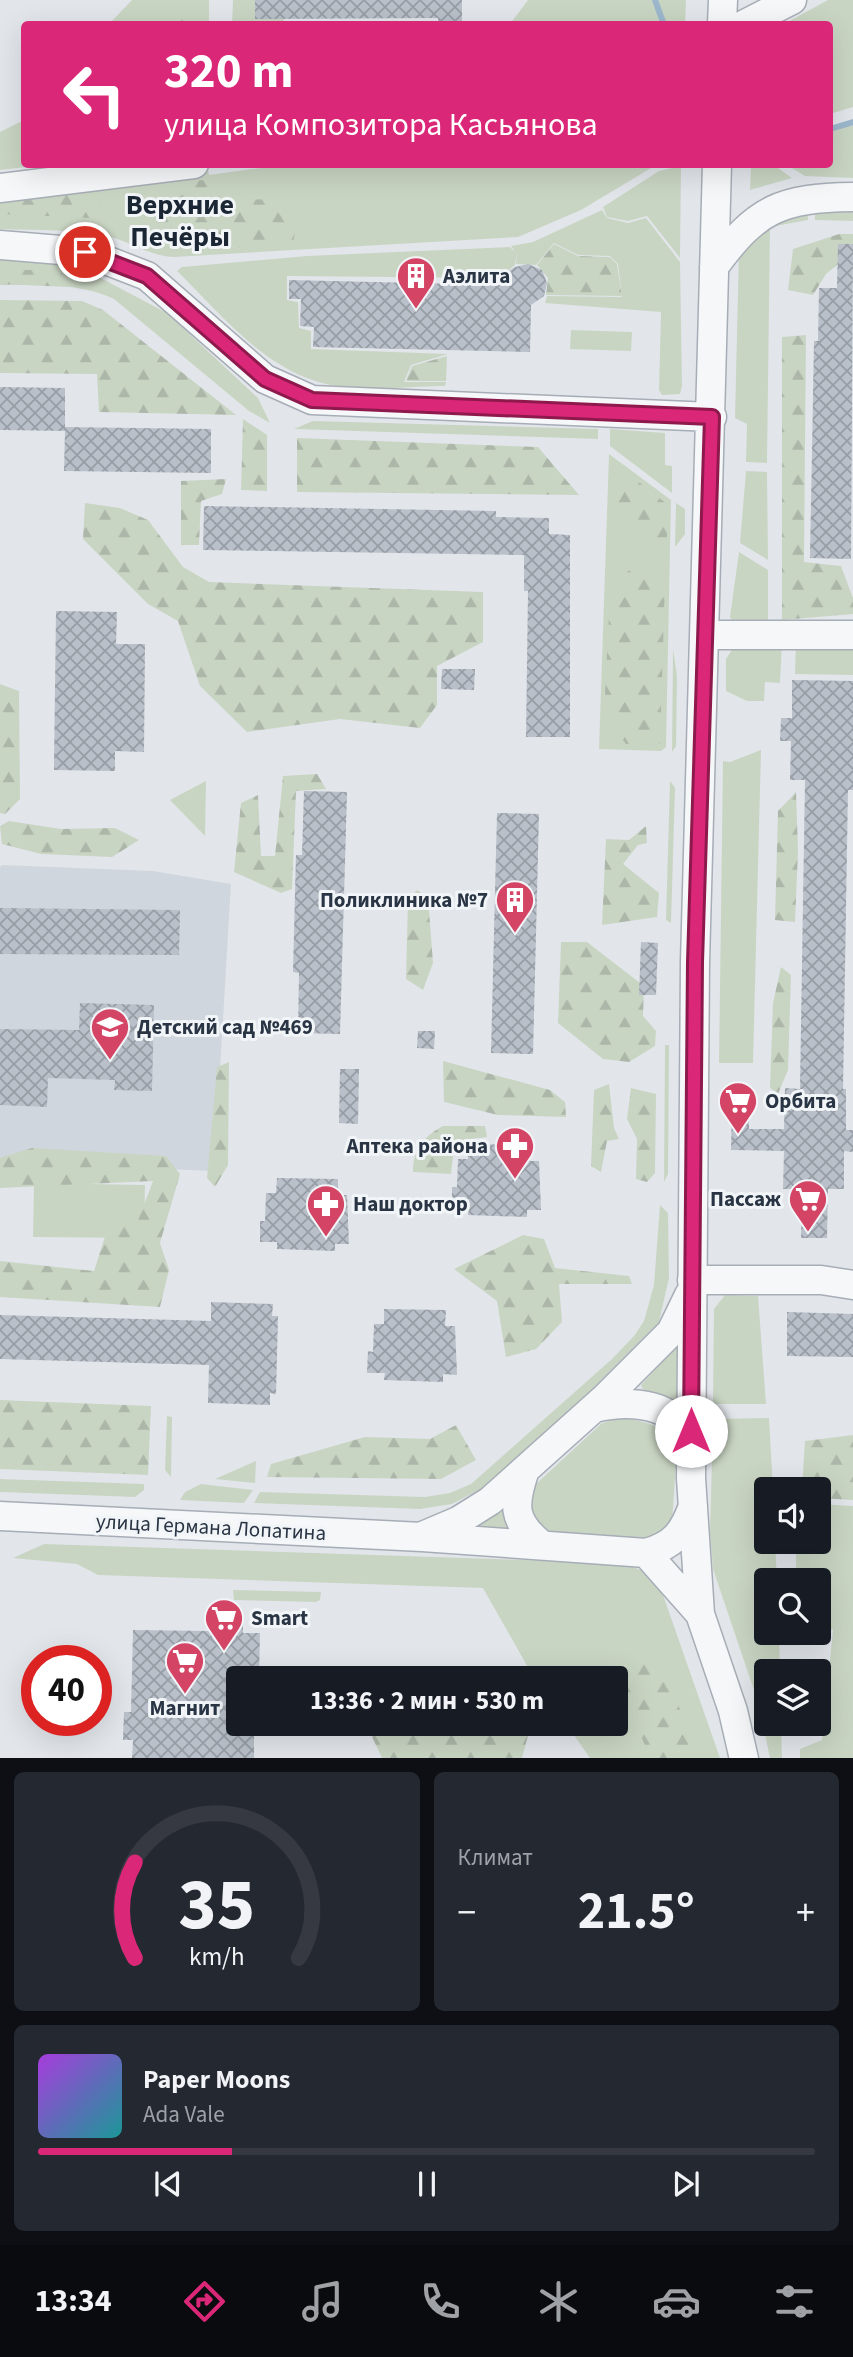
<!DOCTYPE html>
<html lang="ru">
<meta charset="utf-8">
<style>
:root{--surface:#171b24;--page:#242831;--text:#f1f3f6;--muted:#9ea1a6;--line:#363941;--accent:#db2777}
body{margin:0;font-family:"Source Sans 3",sans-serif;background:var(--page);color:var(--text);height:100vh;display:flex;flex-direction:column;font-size:26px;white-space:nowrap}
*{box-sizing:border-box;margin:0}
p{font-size:23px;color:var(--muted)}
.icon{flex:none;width:38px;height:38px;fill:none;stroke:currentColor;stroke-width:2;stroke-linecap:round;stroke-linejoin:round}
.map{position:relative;height:1758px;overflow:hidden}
.side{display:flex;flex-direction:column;gap:14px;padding:14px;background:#0d0f14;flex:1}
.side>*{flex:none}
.guide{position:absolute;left:21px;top:21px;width:812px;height:147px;border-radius:7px;box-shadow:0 7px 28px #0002;background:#db2777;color:#fff;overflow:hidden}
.controls{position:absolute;left:754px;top:1477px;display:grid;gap:14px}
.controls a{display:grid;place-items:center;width:77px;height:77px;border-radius:7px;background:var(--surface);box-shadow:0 7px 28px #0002;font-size:35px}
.speed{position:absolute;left:21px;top:1645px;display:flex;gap:14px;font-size:35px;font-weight:700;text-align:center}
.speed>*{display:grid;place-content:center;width:91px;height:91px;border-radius:50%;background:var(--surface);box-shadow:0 7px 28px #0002;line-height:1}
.speed .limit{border:10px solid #d22;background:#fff;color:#111}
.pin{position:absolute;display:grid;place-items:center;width:60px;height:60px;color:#fff;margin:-30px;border:4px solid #fff;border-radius:50%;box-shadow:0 2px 7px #0007}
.me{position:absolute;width:77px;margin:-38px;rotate:0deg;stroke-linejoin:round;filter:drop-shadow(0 0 5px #0008)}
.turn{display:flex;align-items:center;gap:24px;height:147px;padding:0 28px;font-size:32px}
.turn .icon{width:91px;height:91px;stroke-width:2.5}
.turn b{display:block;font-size:49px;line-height:60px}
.big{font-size:52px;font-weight:700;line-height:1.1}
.side .widget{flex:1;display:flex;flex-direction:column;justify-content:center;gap:10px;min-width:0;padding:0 24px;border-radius:10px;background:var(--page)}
.side .dial{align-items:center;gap:0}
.dial svg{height:182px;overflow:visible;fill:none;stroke:var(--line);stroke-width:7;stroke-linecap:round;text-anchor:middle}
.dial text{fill:var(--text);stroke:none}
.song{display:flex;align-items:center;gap:21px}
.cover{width:84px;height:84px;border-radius:10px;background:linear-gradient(135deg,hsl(280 70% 55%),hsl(180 70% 35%))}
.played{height:7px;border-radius:4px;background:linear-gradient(90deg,var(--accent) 25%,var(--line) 25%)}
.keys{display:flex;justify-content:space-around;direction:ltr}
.heat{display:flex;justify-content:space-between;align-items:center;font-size:38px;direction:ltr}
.side .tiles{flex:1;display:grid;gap:14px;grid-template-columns:1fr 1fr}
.widget:last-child{grid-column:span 2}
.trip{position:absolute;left:226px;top:1666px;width:402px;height:70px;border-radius:7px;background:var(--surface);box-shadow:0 7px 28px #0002;font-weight:700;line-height:70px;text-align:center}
.tab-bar{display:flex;height:112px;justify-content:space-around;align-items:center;background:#090b0e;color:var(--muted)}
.tab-bar .icon{width:49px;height:49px}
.tab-bar .selected{color:var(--accent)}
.tab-bar b{font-size:32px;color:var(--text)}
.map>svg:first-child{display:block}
.built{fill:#d0d6dd}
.green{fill:#c9d5c3}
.forest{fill:url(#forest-firs)}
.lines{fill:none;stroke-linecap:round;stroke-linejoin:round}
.stream{stroke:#9cb7cc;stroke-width:6}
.building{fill:url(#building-cross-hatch)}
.minor-casing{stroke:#a7adb6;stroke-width:31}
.minor{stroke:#f5f7f9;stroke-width:28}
.route-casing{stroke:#8e194d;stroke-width:18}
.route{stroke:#db2777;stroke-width:12}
.labels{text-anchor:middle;stroke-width:6;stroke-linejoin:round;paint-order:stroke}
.poi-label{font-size:21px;font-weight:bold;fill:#293544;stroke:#f2f5f8;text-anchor:start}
.street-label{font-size:21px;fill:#293544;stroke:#f2f5f8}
.district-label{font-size:28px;font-weight:bold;fill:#1b2635;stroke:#f2f5f8}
</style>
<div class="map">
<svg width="853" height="1759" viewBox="0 0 853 1759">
<defs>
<pattern id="forest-firs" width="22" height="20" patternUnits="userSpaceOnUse" patternTransform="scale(1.75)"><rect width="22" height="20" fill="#c9d5c3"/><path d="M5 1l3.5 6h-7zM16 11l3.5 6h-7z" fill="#adb7a9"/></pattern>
<pattern id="building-cross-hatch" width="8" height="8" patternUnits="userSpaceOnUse" patternTransform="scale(1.75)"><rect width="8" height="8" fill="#b9c0c9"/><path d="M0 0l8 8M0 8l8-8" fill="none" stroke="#969da5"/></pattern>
</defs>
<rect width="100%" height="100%" fill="#e2e6eb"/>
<path class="built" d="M2 865 153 871 231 884 214 1171 0 1162V867Z"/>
<path class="green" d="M132 0H209V24H109Z
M233 0H255V18H284L283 24H232Z
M528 0H686L685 24H510Z
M828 0H853V107L830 114V24H784Z
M24 120V164L44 165 0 170V132Z
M853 122V178L805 176 787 165 830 164V129Z
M290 164 656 165 581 210 518 237 174 257C150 256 133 243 111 237 75 228 37 231 0 229V198L208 170 209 175Z
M751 165H774L792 178 750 190Z
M681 166 680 258 647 216 628 221 607 217 603 207 659 171Z
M808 208V220L770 227 767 463 746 462 747 424 735 418 739 249 757 229Z
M815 208 853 209V221L815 220Z
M602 210 607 218 628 223 646 218 680 262 682 386 680 394 662 395 659 390 661 312 545 303 547 296 622 297 618 264 610 256 578 255 554 243 536 265 516 264 517 253 515 265 509 270H500L495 278 287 276V300L298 302 299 328 311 331V349L448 354 411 365 404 382H446L445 386C411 386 371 392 337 386 269 376 224 317 177 271L182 267 307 256 510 247 515 252 511 246 533 242Z
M0 258 68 266 93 274 167 313 258 398 270 423 249 411 114 299C78 282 39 286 0 285Z
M571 330 632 332 631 351 570 349Z
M313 421 598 429V439L294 429Z
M610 429 665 433V465L672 466V493L610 446Z
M609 454 671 500 666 747 661 751 599 749Z
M746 471 767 472 768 560 740 543Z
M676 503 685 509V534L675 547Z
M739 552 768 570V626L733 624 730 617Z
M853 641V675L795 674 796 642Z
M782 642 780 683 765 682 764 701H747L726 691V659L735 645Z
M673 649 677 676 676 746 672 752Z
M761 750 753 1063H719L723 761 730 762Z
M206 781 205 836 170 800Z
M670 781 675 788 671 923 666 920Z
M665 1045H669L668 1174 664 1182Z
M34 1183 145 1185 144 1238 33 1237Z
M660 1205 668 1213 669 1278 658 1326 638 1354 490 1484 452 1504 420 1509 254 1503 260 1492 425 1497 450 1493 471 1484 612 1359 634 1336 644 1321 654 1285Z
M725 1295 758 1296 766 1404H716L713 1401 714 1309Z
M677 1346 680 1350 679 1397 675 1401 644 1391 641 1385Z
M167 1416 172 1417 171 1477 165 1470Z
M621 1418C644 1421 667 1425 677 1449L672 1522C667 1530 660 1534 651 1538 639 1542 620 1538 607 1537 573 1536 513 1540 535 1485L602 1423Z
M769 1418 773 1489H766V1542H775L777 1580H766V1633H779L780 1671H766V1724H781L782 1759 770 1758 759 1705 713 1569 710 1532 713 1422 716 1419Z
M256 1461 255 1483 215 1479Z
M0 1479 144 1484V1490L135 1497 0 1492Z
M201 1484 253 1490 244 1503 180 1500 185 1492Z
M819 1504 853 1506V1758H800V1749L822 1740 833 1630 819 1625V1580H796V1542H819Z
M499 1508 504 1511 509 1531 474 1528Z
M44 1544 611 1563C637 1566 651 1571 663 1595L720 1758H590L566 1724H616V1678H534L483 1588 98 1575 77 1564 13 1558Z
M233 1590 321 1592 320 1600 316 1602 234 1600Z"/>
<path class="forest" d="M177 0H195V10L190 15V24H164Z
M219 179 220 200 276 199 279 214 296 225 293 244 192 251V208L158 228 154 215 190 181Z
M89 192 103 197 91 218 0 214V202Z
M839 234H853V252L826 274 813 295 788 290 793 249Z
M554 244 578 256 610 257 617 264 622 296 546 295 548 278 537 265Z
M0 269 60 271 71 287 0 284Z
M0 300 82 301 103 310 236 415 99 412 97 374 0 373Z
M806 335 804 562 841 566 853 598V614L782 620V337Z
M447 356 446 381H406L412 366Z
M243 419 267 435V491L241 490Z
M297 438 538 447 579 495 297 492Z
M621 468 667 504V540H638L612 514 613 472Z
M226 479 222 494 201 501 199 545H181V481Z
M85 503 120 508 148 520 183 567 209 582 483 592V642L437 666V705L420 728 340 719 247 732 200 686 178 621 148 604 83 539Z
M652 566 665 581 660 744H626L604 714 610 594 628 571Z
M0 684 19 691 20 799 5 814 0 813Z
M317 774 326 789 296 791 292 889 281 893 234 872 241 803 258 795 261 856H275L283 776Z
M796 792 798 851 795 922 775 920 778 811Z
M9 821 61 829 115 828 139 840 112 857 41 854 2 844 0 826Z
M646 826 647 843 638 845 623 864 659 893 657 917 602 925 606 839 629 840Z
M417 890 428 897 433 963 423 990 406 979 408 900Z
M561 942H587L644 986 643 1016 656 1031 655 1046 629 1062 603 1059 558 1023Z
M781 967 791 975 788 1070 778 1094 770 1088 773 1003Z
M443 1061 550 1090 565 1102 566 1117 498 1115 444 1102Z
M229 1062 228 1165 215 1187 207 1178 217 1067Z
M609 1084 614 1128 619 1139 607 1141 601 1172 591 1166 594 1090Z
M631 1088 656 1094 655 1173 647 1182 636 1179 637 1139 627 1119Z
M443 1126H485L487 1137 455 1141 451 1174 413 1172C413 1149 424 1136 443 1126Z
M32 1148 166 1156 180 1174 160 1243 169 1270 160 1307 0 1297V1261L94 1271 110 1221 136 1226 153 1181 0 1188V1158Z
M523 1235 544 1239 555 1268 629 1276 632 1284H559L562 1322 536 1349 506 1357 497 1301 454 1269Z
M0 1400 151 1406 148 1475 0 1469Z
M456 1425 476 1460 441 1479 267 1477 271 1464 365 1437 430 1439Z
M853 1435V1500L819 1498V1489H802L805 1441Z
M656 1656 698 1749V1758H650L619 1681Z
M366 1724H521L529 1732 522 1758H382Z"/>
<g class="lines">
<path class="stream" d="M655 0 663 22
M830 129 853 122"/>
</g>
<path class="building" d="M255 0H462V24H438V18L255 19Z
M838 244H853L851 559 810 558 814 341H818L819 288H837Z
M528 264 542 270 547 283 544 296 531 305 530 352 313 347 314 327 300 326 301 299H289V280L500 285V271H509L515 267Z
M0 387 65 388V427L211 429V473L64 471 65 431 0 430Z
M204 506 496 511V517L549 518V534L570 535V737H526L528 591H524V555L203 550Z
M56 611 117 612 116 644H145L144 752 115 751V771L54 770Z
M442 669H475L474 690 441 689Z
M792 680 853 681V790H848L843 1089H846V1130H853V1152L844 1151V1189H828L827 1238H801L802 1189H783L784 1151 731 1150 732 1100H749V1129H784L785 1088 800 1089 805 780H790L791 741H780L781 718H792Z
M304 791 347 792 340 1034 298 1033 299 973 293 972 296 855H302Z
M497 813 539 814 533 1054 491 1053Z
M0 908 180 910 179 955 0 954Z
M641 942 658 943 656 995H639Z
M80 1003 154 1005 152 1091 114 1090 115 1080 48 1078 47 1107 0 1105V1029L79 1030Z
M418 1031H435L434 1049 417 1048Z
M340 1069H359L358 1124 339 1123Z
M468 1144 530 1145V1161H539L541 1210H527V1217L468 1215 469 1208H452V1187H457L458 1159H468Z
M277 1178 338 1179V1195H347L349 1244H335V1251L277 1249V1242H260V1221H265L266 1193H276Z
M211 1302 273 1304 272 1316H278L276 1394 270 1393V1405L208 1403 209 1365 0 1359V1315L211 1321Z
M384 1309 446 1310 445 1326H455L457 1375 443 1374V1382L384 1380 385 1373H367L368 1351 373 1352 374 1324H384Z
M787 1312 853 1314V1357L787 1356Z
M209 1619 243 1620V1633H260L259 1678H238V1724H254V1759H132L133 1740H123L124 1712H131L133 1630 209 1631Z"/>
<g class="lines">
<g class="minor-casing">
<path id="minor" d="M722 24 723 0
M745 24 792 0
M717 164 695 962 691 1478 700 1614 733 1711 744 1759
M0 188 194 164
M0 245 85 252 147 276 265 379 312 400 712 417
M714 267C757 208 781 198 853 197
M705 635H853
M692 1280H821L853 1285
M594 1408C620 1402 660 1400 679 1424 684 1430 687 1442 690 1450
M525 1470C513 1505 512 1521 542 1545
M0 1516 422 1537 646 1553C674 1545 683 1533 693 1506
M425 1535 458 1521 490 1501 605 1398 671 1332 689 1295
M646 1553 700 1614"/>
</g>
<use href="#minor" class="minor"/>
</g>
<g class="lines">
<g class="route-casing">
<path id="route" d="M85 252 147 276 265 379 312 400 712 417 695 962 691 1431"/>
</g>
<use href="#route" class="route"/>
</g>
<defs>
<g id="building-pin" transform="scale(2.0125)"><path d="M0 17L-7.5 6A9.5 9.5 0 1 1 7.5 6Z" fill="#d44465" stroke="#f2f5f8"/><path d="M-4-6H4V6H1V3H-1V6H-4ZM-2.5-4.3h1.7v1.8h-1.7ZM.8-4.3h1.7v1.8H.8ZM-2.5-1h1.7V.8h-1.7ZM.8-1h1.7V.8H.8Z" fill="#fff"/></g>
<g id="school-pin" transform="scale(2.0125)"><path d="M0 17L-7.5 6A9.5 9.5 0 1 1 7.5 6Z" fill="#d44465" stroke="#f2f5f8"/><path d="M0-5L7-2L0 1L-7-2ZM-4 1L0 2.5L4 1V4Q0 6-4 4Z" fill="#fff"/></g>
<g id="supermarket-pin" transform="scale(2.0125)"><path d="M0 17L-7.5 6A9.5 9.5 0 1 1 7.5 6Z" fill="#d44465" stroke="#f2f5f8"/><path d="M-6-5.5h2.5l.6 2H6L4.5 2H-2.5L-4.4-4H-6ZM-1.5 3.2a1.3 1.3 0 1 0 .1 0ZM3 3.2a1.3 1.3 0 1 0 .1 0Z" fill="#fff"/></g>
<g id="pharmacy-pin" transform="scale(2.0125)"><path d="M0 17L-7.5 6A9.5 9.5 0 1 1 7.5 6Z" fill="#d44465" stroke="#f2f5f8"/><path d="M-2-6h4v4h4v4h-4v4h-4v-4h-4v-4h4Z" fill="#fff"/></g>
</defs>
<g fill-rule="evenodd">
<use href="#building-pin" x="416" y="276"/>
<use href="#building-pin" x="515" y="900"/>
<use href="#school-pin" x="110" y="1027"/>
<use href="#supermarket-pin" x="738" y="1101"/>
<use href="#pharmacy-pin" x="515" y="1146"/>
<use href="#supermarket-pin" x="808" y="1199"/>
<use href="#pharmacy-pin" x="326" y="1204"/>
<use href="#supermarket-pin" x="224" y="1618"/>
<use href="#supermarket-pin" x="185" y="1661"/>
</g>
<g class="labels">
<g class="poi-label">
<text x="443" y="283">Аэлита</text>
<text x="488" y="907" text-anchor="end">Поликлиника №7</text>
<text x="137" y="1034">Детский сад №469</text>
<text x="765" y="1108">Орбита</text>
<text x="488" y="1153" text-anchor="end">Аптека района</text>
<text x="781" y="1206" text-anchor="end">Пассаж</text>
<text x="353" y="1211">Наш доктор</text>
<text x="251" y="1625">Smart</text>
<text x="185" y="1715" text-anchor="middle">Магнит</text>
</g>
<g class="street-label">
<text transform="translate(211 1527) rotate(3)" y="7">улица Германа Лопатина</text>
</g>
<g class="district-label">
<text x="180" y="214">Верхние<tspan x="180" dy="32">Печёры</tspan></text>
</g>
</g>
</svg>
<div class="controls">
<a><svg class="icon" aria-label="sound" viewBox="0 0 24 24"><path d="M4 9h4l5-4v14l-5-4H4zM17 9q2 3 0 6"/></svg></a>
<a><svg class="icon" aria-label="search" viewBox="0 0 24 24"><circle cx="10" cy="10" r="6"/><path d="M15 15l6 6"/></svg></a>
<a><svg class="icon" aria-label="layers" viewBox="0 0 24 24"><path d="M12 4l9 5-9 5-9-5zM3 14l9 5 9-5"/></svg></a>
</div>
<div class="speed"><div class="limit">40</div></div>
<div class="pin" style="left:85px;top:252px;background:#d93025"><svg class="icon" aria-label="arrive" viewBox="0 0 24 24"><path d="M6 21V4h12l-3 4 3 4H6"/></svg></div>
<svg class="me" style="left:691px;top:1431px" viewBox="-20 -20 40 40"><circle r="19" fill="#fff"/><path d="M0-13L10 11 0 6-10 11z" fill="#db2777"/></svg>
<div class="trip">13:36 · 2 мин · 530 m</div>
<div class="guide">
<div class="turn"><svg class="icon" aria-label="left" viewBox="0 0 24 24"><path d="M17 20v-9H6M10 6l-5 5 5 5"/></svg><div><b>320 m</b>улица Композитора Касьянова</div></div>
</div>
</div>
<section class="side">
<div class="tiles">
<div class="widget dial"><svg viewBox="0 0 100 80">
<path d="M14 69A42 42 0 1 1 86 69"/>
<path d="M14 69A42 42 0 0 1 14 27" stroke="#db2777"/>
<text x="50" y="56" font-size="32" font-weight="700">35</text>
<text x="50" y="72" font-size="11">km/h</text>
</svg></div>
<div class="widget"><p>Климат</p>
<div class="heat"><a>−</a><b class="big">21.5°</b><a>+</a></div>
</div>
<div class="widget">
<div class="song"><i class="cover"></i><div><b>Paper Moons</b><p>Ada Vale</p></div></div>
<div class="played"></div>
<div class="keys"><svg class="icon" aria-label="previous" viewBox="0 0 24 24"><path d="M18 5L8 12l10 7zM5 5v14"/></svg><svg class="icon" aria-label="pause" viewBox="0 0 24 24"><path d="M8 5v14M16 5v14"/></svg><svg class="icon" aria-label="next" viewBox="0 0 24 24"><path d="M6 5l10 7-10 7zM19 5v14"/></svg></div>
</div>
</div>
</section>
<nav class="tab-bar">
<b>13:34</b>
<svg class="icon selected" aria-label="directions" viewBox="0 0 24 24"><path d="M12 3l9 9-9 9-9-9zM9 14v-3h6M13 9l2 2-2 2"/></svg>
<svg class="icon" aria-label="music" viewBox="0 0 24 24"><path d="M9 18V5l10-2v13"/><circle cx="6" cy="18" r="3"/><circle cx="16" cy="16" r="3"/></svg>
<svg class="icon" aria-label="phone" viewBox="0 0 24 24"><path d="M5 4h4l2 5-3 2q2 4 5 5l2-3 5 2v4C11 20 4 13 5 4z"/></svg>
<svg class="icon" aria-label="climate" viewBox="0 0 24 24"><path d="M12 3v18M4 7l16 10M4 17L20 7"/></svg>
<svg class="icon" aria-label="car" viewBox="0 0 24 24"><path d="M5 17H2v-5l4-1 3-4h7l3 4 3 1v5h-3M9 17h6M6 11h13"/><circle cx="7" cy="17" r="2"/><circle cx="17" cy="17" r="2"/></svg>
<svg class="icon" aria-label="filters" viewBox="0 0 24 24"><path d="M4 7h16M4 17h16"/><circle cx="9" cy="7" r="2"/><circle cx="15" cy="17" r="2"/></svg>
</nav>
